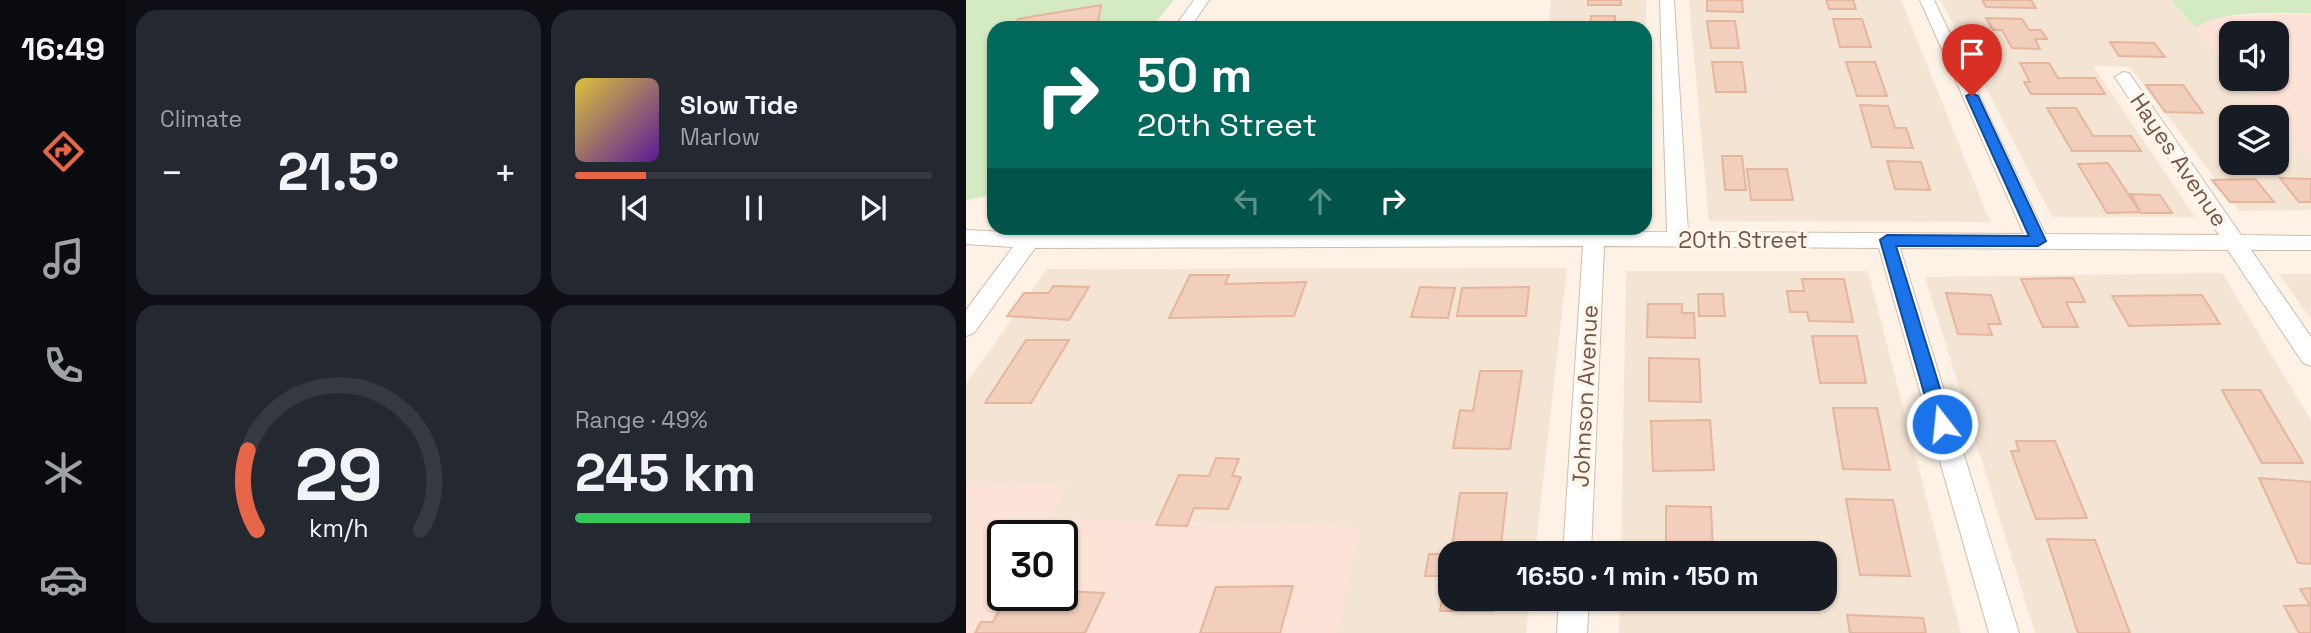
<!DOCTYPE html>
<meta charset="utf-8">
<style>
:root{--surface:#171b24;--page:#242831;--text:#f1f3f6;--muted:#9ea1a6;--line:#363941;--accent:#e86648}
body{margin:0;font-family:"Space Grotesk",sans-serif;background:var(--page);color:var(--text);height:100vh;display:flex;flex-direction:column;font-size:26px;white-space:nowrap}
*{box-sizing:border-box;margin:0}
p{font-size:23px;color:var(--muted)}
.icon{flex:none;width:38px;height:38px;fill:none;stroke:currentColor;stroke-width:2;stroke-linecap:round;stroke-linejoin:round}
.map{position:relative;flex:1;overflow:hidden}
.panel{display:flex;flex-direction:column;gap:10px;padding:10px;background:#0d0f14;width:840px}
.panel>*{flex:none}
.guide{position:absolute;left:21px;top:21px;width:665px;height:214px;border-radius:21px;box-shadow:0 2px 5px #0004;background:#00695c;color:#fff;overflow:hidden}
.tools{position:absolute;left:1253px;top:21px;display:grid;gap:14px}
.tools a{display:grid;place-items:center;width:70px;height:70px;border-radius:14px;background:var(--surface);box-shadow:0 2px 5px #0004;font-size:35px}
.speed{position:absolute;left:21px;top:520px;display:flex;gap:14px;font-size:35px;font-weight:700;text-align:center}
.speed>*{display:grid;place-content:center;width:91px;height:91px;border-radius:50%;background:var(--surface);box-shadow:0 2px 5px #0004;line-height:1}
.speed .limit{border:4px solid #111;border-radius:10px;background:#fff;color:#111}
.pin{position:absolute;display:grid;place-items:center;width:60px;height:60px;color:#fff;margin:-72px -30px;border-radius:50% 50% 50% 0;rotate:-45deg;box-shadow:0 0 7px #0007}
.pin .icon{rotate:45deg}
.me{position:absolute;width:77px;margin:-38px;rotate:344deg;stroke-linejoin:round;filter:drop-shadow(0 0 5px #0008)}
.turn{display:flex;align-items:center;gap:24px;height:147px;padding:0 35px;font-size:32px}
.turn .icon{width:91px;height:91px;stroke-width:2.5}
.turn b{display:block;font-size:49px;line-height:60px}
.lanes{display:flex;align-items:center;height:66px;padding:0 35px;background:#0003;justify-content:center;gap:35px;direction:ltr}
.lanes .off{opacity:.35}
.big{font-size:52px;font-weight:700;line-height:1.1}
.panel .widget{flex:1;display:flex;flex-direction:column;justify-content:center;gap:10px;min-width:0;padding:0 24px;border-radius:21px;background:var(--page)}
.panel .dial{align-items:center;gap:0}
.dial svg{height:182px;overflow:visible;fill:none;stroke:var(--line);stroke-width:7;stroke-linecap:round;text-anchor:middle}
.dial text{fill:var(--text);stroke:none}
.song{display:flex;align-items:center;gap:21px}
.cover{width:84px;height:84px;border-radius:10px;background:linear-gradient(135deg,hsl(50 70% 55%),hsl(270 70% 35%))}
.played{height:7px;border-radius:4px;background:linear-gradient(90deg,var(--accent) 20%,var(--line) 20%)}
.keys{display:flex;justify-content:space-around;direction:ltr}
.heat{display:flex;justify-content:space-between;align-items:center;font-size:38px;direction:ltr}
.charge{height:10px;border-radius:5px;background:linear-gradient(90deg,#34c759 49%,var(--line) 0)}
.panel .tiles{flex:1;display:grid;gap:10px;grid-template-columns:repeat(2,1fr)}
.trip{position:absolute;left:472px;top:541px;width:399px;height:70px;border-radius:21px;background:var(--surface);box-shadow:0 2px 5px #0004;font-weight:700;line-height:70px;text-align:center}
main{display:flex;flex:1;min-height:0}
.tabs{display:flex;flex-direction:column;width:126px;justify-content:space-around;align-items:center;background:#090b0e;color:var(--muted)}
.tabs .icon{width:49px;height:49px}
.tabs .on{color:var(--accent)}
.tabs b{font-size:32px;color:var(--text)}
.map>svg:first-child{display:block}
.residential{fill:#f4e4d3}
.commercial{fill:#fde2d8;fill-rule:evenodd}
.green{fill:#d4eac3}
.building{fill:#f2cfbc;stroke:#e5b59c;stroke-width:2}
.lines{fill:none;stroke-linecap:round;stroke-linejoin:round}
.minor-casing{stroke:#d0bcad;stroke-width:2}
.minor{fill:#fff;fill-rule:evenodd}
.route{fill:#1a73e8;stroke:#114b97;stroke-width:2}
.labels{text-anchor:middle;stroke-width:7;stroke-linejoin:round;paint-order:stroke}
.street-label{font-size:23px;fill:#765849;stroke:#fff6eb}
</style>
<main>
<nav class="tabs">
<b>16:49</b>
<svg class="icon on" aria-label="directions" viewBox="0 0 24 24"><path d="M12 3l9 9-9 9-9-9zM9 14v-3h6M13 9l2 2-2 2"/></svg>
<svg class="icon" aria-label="music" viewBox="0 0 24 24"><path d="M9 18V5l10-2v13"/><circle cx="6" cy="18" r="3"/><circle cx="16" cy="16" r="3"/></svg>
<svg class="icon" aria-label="phone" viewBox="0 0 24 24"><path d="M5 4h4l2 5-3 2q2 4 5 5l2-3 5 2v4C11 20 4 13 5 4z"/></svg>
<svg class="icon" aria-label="climate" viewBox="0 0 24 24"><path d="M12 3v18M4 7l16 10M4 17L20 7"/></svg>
<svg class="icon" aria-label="car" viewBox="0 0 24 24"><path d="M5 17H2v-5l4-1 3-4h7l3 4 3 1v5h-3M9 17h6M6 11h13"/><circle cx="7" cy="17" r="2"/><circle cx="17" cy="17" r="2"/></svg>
</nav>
<section class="panel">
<div class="tiles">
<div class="widget"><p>Climate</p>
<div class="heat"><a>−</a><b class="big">21.5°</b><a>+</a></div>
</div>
<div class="widget">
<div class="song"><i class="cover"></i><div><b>Slow Tide</b><p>Marlow</p></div></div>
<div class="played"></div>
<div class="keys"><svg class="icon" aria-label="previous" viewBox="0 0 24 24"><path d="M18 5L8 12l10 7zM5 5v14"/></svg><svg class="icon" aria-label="pause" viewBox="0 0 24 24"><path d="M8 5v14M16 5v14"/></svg><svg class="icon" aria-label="next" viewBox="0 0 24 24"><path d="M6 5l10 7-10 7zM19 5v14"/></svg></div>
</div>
<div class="widget dial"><svg viewBox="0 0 100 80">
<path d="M14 69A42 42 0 1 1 86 69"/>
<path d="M14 69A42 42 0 0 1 10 34" stroke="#e86648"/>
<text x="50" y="56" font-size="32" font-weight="700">29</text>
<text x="50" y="72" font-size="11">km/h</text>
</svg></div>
<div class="widget"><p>Range · 49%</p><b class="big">245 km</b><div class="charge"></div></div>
</div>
</section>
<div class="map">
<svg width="1345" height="633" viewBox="0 0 1345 633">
<rect width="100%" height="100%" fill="#fdf2e5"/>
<path class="residential" d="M585 0H680L679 154V28H582Z
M723 0H935L1024 222 743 221Z
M975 0H1205L1265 68V79H1275L1308 117H1265V163H1311V120L1345 160V210L1274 211 1164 67 1127 66 1229 217H1086Z
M601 268 569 553H485V598L564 599 560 633H369L393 527 83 519 100 486 0 482V384L81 269Z
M660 271H902L995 633H653L654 599 859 598V553H655Z
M1256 273 1345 420V633H1069L959 277Z
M1313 274H1345V319Z"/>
<path class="commercial" d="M1345 13V160L1275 79H1311V33H1265V68L1230 28 1240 19 1265 16Z
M0 482 100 486 84 519 393 527 369 633H0ZM37 536H96V595H37Z"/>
<path class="green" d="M0 0H208L185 28H28V195L0 200Z
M1205 0H1345V13C1314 14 1253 9 1230 28Z"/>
<path class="building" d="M622 0H655V5H622Z
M741 0H776L777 12 741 11Z
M860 0H887L890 9H863Z
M1016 0H1065L1070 8 1020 7Z
M135 5 131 28H49L52 19Z
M625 16H649V28H624Z
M1020 18 1056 19 1063 30H1075L1081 39H1069L1074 49 1046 48 1036 30H1027Z
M867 19H896L905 47H874Z
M741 21H769L773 48H745Z
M1144 42 1188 43 1199 57 1153 56Z
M746 62H776L780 92H750Z
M880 62H909L921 96H891Z
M1054 63H1083L1092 78H1129L1139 94H1065L1058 82H1064Z
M1180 85H1217L1237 113 1199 112Z
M894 105 922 106 929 128H940L947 148 906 147Z
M1081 108H1110L1127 136H1165L1175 151H1106Z
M756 156H776L780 190H759Z
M921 161 955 162 964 190 929 189Z
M1142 163 1174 212 1141 213 1112 164Z
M781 169H821L827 200H785Z
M1314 178 1345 179V202H1333Z
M1289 179 1308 202H1264L1246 180Z
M1165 194 1194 195 1206 213H1175Z
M224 275H263L259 284 340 282 328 316 203 318Z
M1107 278 1119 302H1100L1112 327H1077L1055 279Z
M836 279H878L887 322 843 321 841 312H824L821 291H838Z
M87 286 123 287 103 320 41 316 58 293H83Z
M454 287 489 288 482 318 445 317Z
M563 287 560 316H491L496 288Z
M980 293 1025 295 1035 324H1022L1026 335 992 334Z
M732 294H757L759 316H733Z
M1236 295 1254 324 1163 326 1146 296Z
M682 304H716V313H728L729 338 681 337Z
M846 336H891L900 383H854Z
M60 340H103L65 403H19Z
M683 358 733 359 735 402 683 401Z
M514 371H556L544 449 487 448 494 410 507 411Z
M1256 390H1294L1337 463H1296Z
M867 408H911L924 470 877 469Z
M744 420 748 470 687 471 685 421Z
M1050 441H1089L1121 518 1070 519 1045 451H1053Z
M250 458 273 459 266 476 275 477 262 509 228 508 221 526 190 525 213 475 243 476Z
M1293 478 1345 482V564L1332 563Z
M494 493H541L534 553H485Z
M880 499 927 500 944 576 894 575Z
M700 506 745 507 747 553H700Z
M1081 539 1129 540 1164 633H1112Z
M463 554H485V598H529L527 611H474L480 576H459Z
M327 586 314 633H234L250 587Z
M1345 588V633H1333L1318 606 1344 605 1334 589Z
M96 591 138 593 119 633H9L15 622H27L41 595H96Z
M881 615 957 618 960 633H884Z"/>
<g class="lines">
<g class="minor-casing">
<path id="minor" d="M228 0H243L224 28H208Z
M694 0H708L722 232 1058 234 954 0H968L1079 234 1253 235 1149 77 1157 72 1163 73 1275 235 1345 236V250H1285L1345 337V366L1337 363 1262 250 934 248 1053 633H1023L913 248 638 246 625 553H597L617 246 69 248 8 333 0 336V310L47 247 0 244V230L57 233 61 228H78L79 233 701 232Z
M593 598H623L621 633H591Z"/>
</g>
<use href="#minor" class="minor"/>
</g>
<path class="route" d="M1006 93 1012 96 1080 241 1072 246H930L985 424 982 429 976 431 969 429 967 424 914 240 921 235 1063 236 1000 96Z"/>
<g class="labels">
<g class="street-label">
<text transform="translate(1213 160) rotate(56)" y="8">Hayes Avenue</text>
<text x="777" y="248">20th Street</text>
<text transform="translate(619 396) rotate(-87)" y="8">Johnson Avenue</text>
</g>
</g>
</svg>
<div class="tools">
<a><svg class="icon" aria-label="sound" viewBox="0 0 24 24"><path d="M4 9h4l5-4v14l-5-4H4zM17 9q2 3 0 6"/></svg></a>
<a><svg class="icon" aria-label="layers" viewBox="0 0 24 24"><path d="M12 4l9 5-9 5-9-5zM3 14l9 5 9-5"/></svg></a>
</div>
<div class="speed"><div class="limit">30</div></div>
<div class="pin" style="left:1006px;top:96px;background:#d93025"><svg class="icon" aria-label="arrive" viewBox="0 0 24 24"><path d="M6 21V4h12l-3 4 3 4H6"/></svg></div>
<svg class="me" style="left:976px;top:424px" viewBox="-20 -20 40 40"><circle r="17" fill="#1a73e8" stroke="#fff" stroke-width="3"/><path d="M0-11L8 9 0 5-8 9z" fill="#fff"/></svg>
<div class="trip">16:50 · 1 min · 150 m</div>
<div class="guide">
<div class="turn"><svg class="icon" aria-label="right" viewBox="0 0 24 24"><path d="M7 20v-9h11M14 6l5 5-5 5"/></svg><div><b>50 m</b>20th Street</div></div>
<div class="lanes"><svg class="icon off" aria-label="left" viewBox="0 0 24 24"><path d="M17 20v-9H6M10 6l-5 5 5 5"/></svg><svg class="icon off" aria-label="ahead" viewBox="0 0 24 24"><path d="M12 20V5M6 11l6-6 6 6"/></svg><svg class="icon" aria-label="right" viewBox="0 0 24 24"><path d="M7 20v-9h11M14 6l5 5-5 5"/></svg></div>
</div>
</div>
</main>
